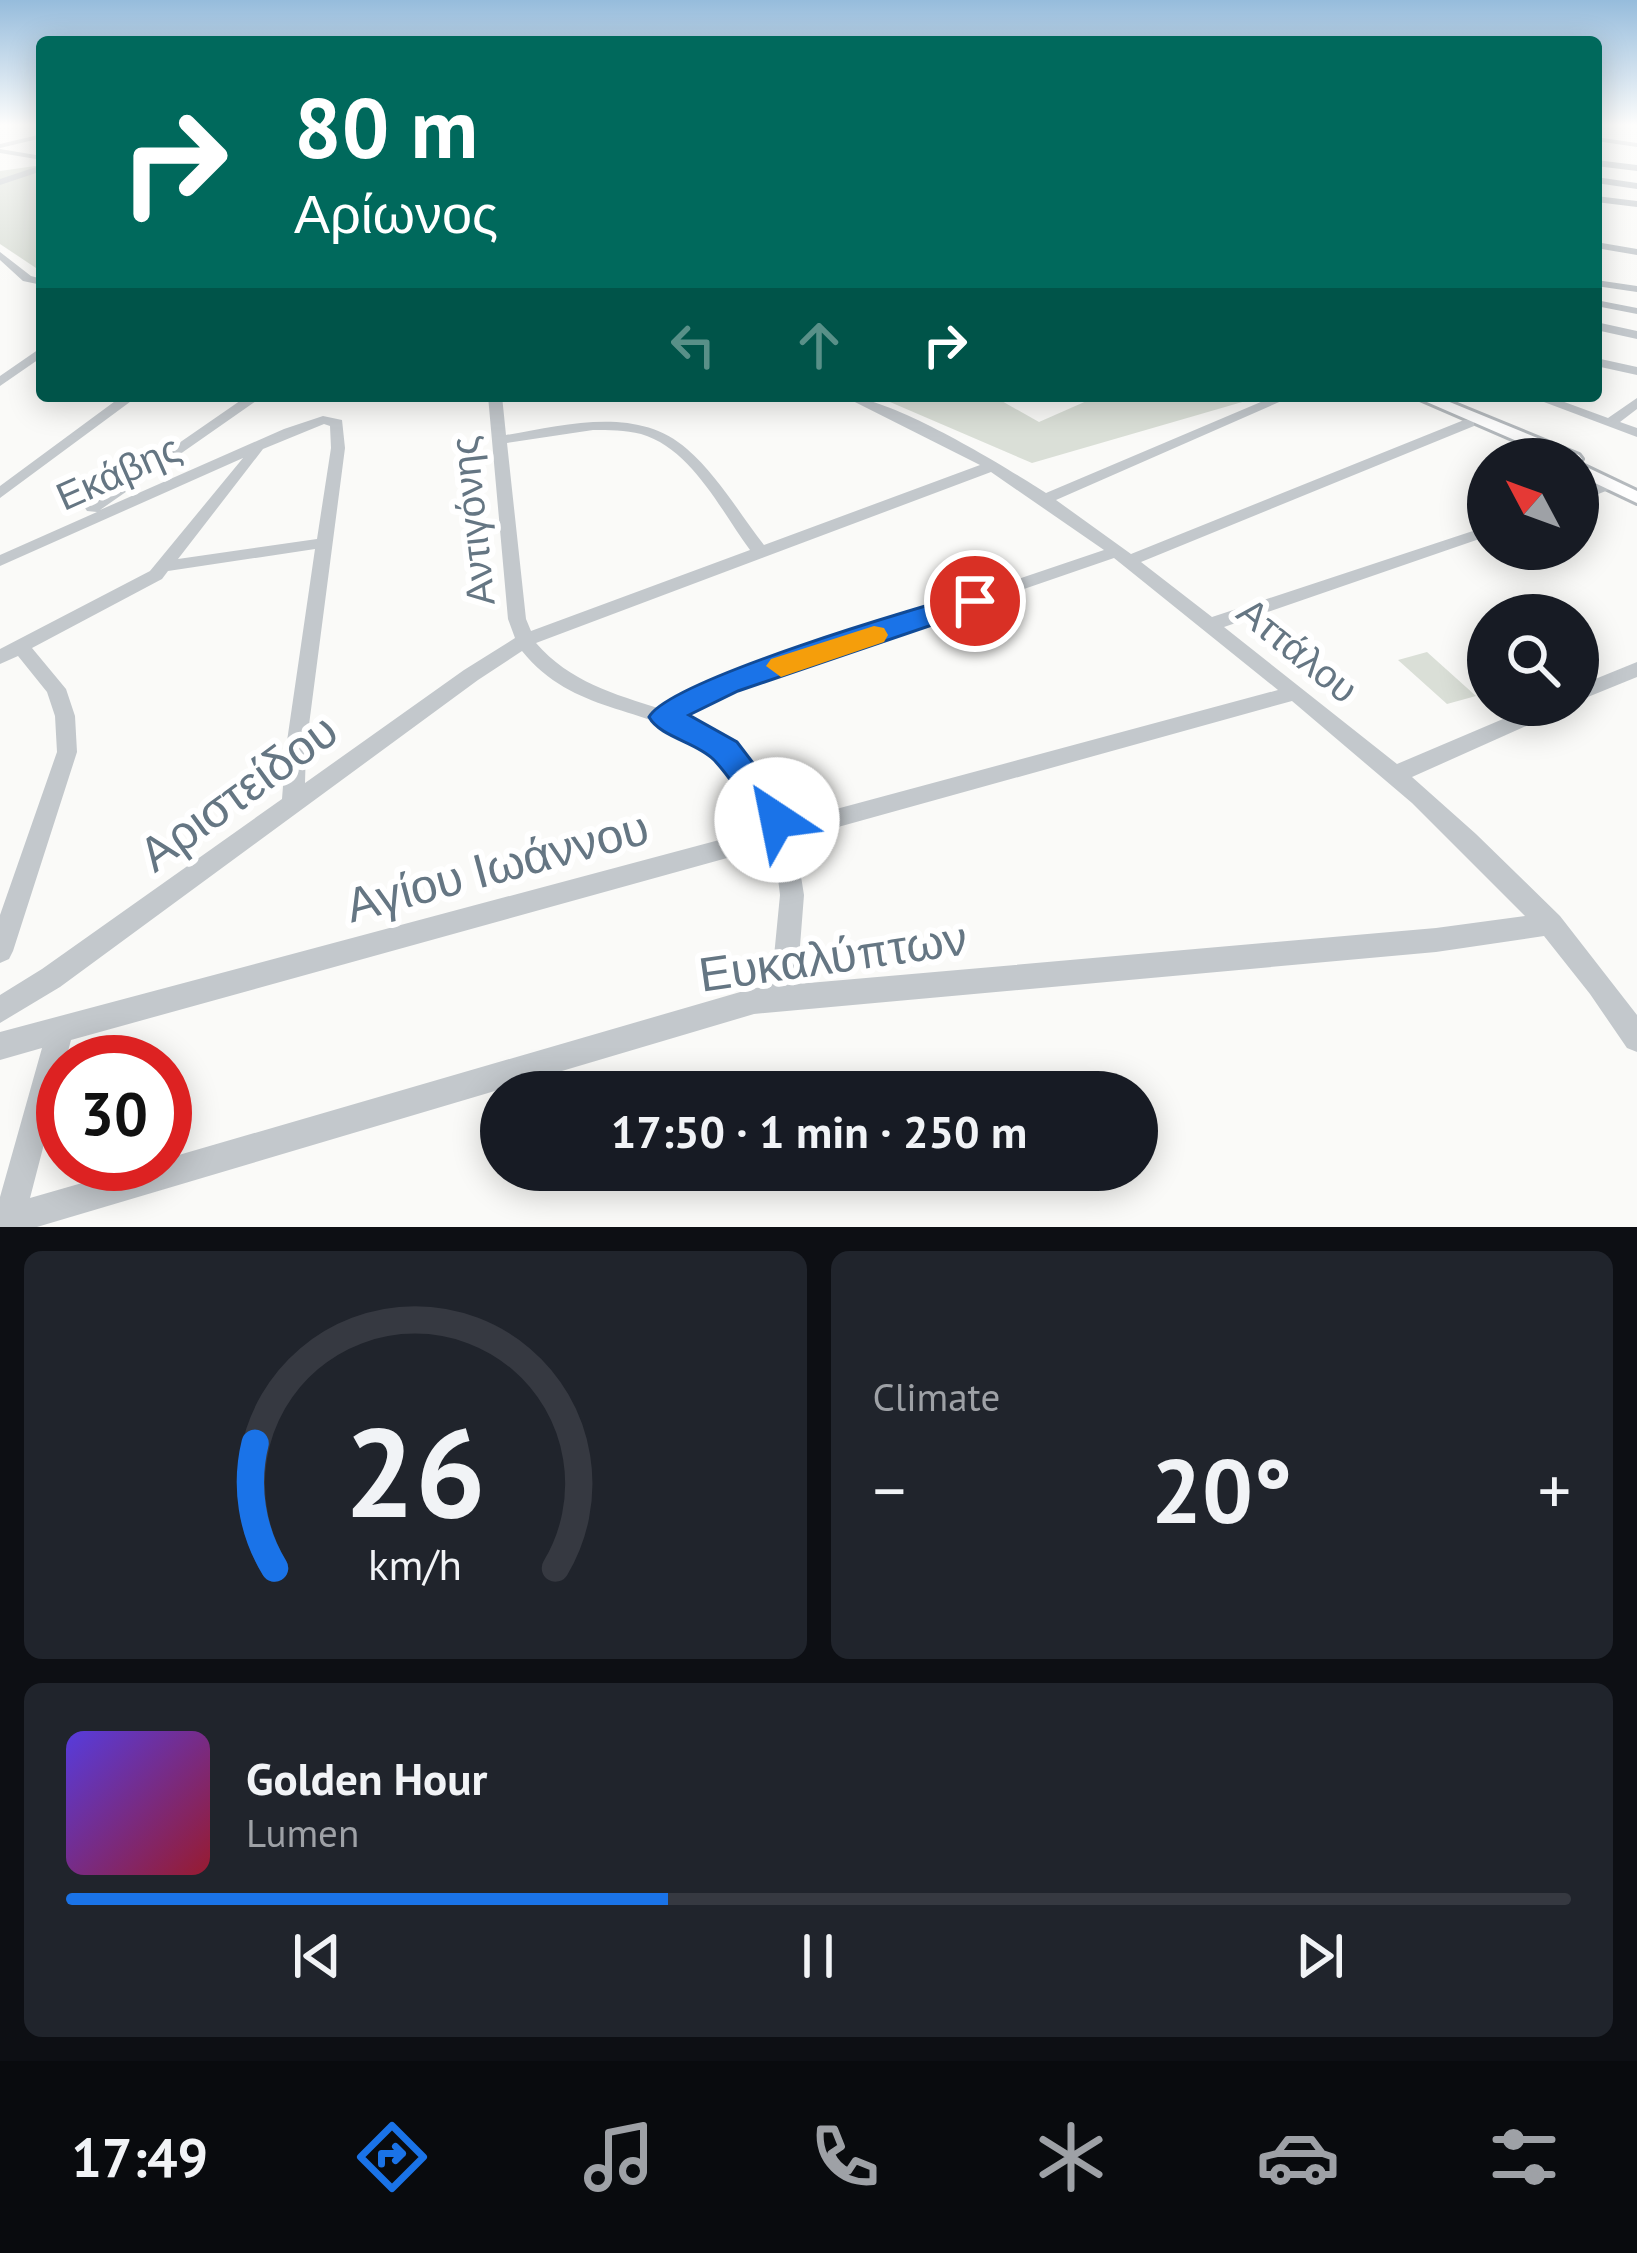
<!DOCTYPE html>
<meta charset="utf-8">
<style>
:root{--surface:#171b24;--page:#20242c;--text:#f1f3f6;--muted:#9ea1a6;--line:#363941;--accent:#1a73e8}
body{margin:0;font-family:"PT Sans",sans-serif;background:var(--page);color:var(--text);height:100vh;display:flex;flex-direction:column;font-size:45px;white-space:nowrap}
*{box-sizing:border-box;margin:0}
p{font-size:39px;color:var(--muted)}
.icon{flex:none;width:66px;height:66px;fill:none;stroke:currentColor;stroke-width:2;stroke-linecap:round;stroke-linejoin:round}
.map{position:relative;height:1227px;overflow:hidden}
.panel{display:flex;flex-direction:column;gap:24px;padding:24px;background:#0d0f14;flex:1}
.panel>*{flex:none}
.hud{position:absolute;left:36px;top:36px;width:1566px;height:366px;border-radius:12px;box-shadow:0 6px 30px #0003;background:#00695c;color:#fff;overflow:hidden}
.needle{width:78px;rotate:311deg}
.tools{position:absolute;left:1467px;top:438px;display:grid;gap:24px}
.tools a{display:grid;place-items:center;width:132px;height:132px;border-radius:50%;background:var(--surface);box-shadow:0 6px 30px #0003;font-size:60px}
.speed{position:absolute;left:36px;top:1035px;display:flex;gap:24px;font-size:60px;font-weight:700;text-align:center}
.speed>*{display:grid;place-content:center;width:156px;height:156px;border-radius:50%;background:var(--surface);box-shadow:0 6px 30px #0003;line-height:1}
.speed .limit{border:18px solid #d22;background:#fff;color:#111}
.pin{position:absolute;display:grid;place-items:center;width:102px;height:102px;color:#fff;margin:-51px;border:6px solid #fff;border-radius:50%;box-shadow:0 3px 12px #0007}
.me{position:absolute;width:132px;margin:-66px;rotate:326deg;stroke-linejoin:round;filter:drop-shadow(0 0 9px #0008)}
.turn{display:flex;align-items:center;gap:42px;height:252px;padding:0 60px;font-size:54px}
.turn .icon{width:156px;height:156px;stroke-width:2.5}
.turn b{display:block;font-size:84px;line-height:102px}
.lanes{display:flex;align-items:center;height:114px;padding:0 60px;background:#0003;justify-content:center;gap:60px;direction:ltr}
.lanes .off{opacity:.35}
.big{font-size:90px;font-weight:700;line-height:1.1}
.panel .tile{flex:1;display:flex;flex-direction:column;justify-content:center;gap:18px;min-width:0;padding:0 42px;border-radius:18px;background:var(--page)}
.panel .dial{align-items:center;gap:0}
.dial svg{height:312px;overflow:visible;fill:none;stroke:var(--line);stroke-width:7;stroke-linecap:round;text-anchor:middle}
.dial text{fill:var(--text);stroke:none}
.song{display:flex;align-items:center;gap:36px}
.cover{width:144px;height:144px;border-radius:18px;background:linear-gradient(135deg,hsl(250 70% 55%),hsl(350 70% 35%))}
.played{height:12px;border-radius:6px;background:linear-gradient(90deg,var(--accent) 40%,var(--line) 40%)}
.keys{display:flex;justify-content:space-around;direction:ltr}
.heat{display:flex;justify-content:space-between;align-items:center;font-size:66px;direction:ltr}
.panel .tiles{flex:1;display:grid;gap:24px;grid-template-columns:1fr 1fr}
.tile:last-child{grid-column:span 2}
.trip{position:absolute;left:480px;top:1071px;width:678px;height:120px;border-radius:60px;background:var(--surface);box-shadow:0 6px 30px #0003;font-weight:700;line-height:120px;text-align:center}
.tabs{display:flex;height:192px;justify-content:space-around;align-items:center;background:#090b0e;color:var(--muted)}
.tabs .icon{width:84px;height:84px}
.tabs .active{color:var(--accent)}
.tabs b{font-size:54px;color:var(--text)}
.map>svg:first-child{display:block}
.green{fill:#dadfd7}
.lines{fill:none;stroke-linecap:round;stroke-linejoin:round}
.major-casing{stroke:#b5babe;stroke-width:6}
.minor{fill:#c3c8cc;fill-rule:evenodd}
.major{fill:#fff;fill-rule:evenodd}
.route{fill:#1a73e8;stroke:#114b97;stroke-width:3}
.slow{fill:#f59e0b}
.labels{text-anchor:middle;stroke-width:12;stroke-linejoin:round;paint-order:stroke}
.street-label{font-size:39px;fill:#657683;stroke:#fff}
.near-street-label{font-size:48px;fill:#657683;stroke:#fff}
</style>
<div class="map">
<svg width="1637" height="1227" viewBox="0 0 1637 1227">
<rect width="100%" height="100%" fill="#fafaf8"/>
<path class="green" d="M42 165V272L0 244V171Z
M876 396H993L1039 422 1098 396H1263L1032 463Z
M1427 652 1476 696 1447 704 1398 660Z"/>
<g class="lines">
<g class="major-casing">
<path id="major" d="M1413 396H1435L1579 455 1582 459 1578 463 1637 491V503L1578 475V459H1558Z"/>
</g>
<path class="minor" d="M42 134V138L0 148V144Z
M1596 137 1637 143V147L1596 141Z
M0 149 42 156V160L0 153Z
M1596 160 1637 165V171L1596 166Z
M42 165V171L0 185V179Z
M1596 177 1637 183V189L1596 183Z
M1596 196 1637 201V207L1596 202Z
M1596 242 1637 249V255L1596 248Z
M0 252 31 276 42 279V285L23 281 0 260Z
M1596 280 1637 286V292L1596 286Z
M1596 300 1637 308V314L1596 306Z
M1596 322 1637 331V339L1596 330Z
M42 347V357L0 386V376Z
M1596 358 1637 367V375L1596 366Z
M122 396H138L0 498V486Z
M247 396H263L100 510 284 429 323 416 342 420 345 448 306 748 305 783 464 670 515 638 508 619 488 396H502L506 435C565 425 638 405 687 449 718 476 739 513 764 545L980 465 843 396C890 396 1004 466 1046 493L1275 396H1293L1056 500 1131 554 1464 420H1474V426L1141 562 1212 617 1488 526V536L1224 627 1397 764 1536 705H1565L1562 710 1412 777 1476 834 1560 916 1637 1015V1052L1627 1048 1590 994 1544 936 1436 952 754 1014 37 1227H0V1197L42 1048 0 1060V1032L768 827C753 797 732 765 704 746 643 704 574 715 522 651L478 680 60 987 0 1023V995L42 969 282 799 286 748 315 549 168 571 162 579 32 648 66 689 75 716 77 752 13 951 9 959 0 963V915L57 752 55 716 47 692 18 656 0 664V649L150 571 243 458 0 566V555L97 512 87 511 85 508ZM324 424 330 426 331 448 317 539 178 559 263 449ZM593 430C609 430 625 430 641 434 692 449 721 511 750 550L531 631 526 619 507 443ZM991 472 1104 550 721 679 677 697 661 709C614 694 570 682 536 643ZM1114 558 1278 690 788 822C763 773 731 736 680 716L691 707 735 689ZM1292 701 1412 803 1525 916 1436 928 797 984 804 895 795 839ZM774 845 780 895 771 987 754 988 165 1159V1164H148L30 1198 71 1040Z
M1528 396H1548L1608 418 1637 398V409L1620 422 1637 428V437Z
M1611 479 1616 481V487L1578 502V492Z
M1637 662V677L1578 701V686Z"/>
<use href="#major" class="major"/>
</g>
<linearGradient id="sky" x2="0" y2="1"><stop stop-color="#96bcdc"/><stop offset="0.42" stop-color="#fdfdfc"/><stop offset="1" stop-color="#fdfdfc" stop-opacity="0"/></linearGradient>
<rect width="1637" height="297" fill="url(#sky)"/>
<path class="route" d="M975 592 989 601 985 607 738 691 689 715 737 742 789 810 794 820 789 830 777 835 765 830C748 808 733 779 713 759 696 742 660 737 649 717 669 680 922 606 975 592Z"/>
<path class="slow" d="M874 626 884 628 888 635 884 642 781 677 766 666 771 659Z"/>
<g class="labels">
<g class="street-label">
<text transform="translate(118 472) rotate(-24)" y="14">Εκάβης</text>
<text transform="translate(472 521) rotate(-96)" y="14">Αντιγόνης</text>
<text transform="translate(1298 650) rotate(39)" y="14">Αττάλου</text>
</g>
<g class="near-street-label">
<text transform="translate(238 792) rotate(-36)" y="17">Αριστείδου</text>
<text transform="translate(497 866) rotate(-15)" y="17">Αγίου Ιωάννου</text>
<text transform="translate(833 956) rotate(-8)" y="17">Ευκαλύπτων</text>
</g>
</g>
</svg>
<div class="tools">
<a><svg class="needle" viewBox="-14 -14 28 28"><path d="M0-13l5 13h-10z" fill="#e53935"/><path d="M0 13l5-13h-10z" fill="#9ea1a6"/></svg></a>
<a><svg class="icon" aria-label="search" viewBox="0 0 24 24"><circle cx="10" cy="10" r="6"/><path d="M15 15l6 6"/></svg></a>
</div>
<div class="speed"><div class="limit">30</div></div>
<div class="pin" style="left:975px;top:601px;background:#d93025"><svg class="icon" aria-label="arrive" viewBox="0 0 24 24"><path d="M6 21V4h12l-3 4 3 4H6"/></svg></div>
<svg class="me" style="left:777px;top:820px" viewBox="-20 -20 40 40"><circle r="19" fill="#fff"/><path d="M0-13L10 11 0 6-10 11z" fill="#1a73e8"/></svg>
<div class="trip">17:50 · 1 min · 250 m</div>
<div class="hud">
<div class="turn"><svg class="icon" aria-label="right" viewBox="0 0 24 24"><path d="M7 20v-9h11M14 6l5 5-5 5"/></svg><div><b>80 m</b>Αρίωνος</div></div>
<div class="lanes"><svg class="icon off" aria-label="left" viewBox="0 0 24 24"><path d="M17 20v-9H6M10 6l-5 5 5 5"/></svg><svg class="icon off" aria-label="ahead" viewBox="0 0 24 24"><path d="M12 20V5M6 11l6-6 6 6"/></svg><svg class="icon" aria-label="right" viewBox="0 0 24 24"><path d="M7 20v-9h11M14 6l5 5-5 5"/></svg></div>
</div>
</div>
<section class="panel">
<div class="tiles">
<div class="tile dial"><svg viewBox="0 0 100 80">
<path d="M14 69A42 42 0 1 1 86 69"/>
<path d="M14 69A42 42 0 0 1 9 37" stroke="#1a73e8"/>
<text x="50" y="56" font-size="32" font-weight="700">26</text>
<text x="50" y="72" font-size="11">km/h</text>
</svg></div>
<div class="tile"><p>Climate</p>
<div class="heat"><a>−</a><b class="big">20°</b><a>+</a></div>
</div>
<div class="tile">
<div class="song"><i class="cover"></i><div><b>Golden Hour</b><p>Lumen</p></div></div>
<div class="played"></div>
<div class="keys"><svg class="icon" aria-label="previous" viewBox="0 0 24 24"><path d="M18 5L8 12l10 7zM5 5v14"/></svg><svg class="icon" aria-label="pause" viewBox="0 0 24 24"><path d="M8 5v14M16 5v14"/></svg><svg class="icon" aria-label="next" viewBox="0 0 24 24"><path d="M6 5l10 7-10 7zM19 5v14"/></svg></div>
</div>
</div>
</section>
<nav class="tabs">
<b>17:49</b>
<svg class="icon active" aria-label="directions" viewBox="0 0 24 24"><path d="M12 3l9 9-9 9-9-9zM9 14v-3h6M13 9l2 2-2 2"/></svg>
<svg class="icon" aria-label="music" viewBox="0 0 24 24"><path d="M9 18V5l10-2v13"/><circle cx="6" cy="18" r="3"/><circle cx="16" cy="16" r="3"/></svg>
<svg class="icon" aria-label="phone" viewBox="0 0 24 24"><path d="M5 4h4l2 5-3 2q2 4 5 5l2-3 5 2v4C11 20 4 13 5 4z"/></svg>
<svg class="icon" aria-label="climate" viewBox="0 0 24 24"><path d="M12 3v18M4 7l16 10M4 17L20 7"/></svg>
<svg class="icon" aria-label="car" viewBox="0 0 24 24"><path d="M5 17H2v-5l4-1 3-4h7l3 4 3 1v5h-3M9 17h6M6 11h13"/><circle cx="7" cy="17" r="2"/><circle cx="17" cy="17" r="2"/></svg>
<svg class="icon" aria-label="filters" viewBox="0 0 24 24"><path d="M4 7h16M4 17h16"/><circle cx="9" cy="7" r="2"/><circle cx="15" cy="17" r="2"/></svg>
</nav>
